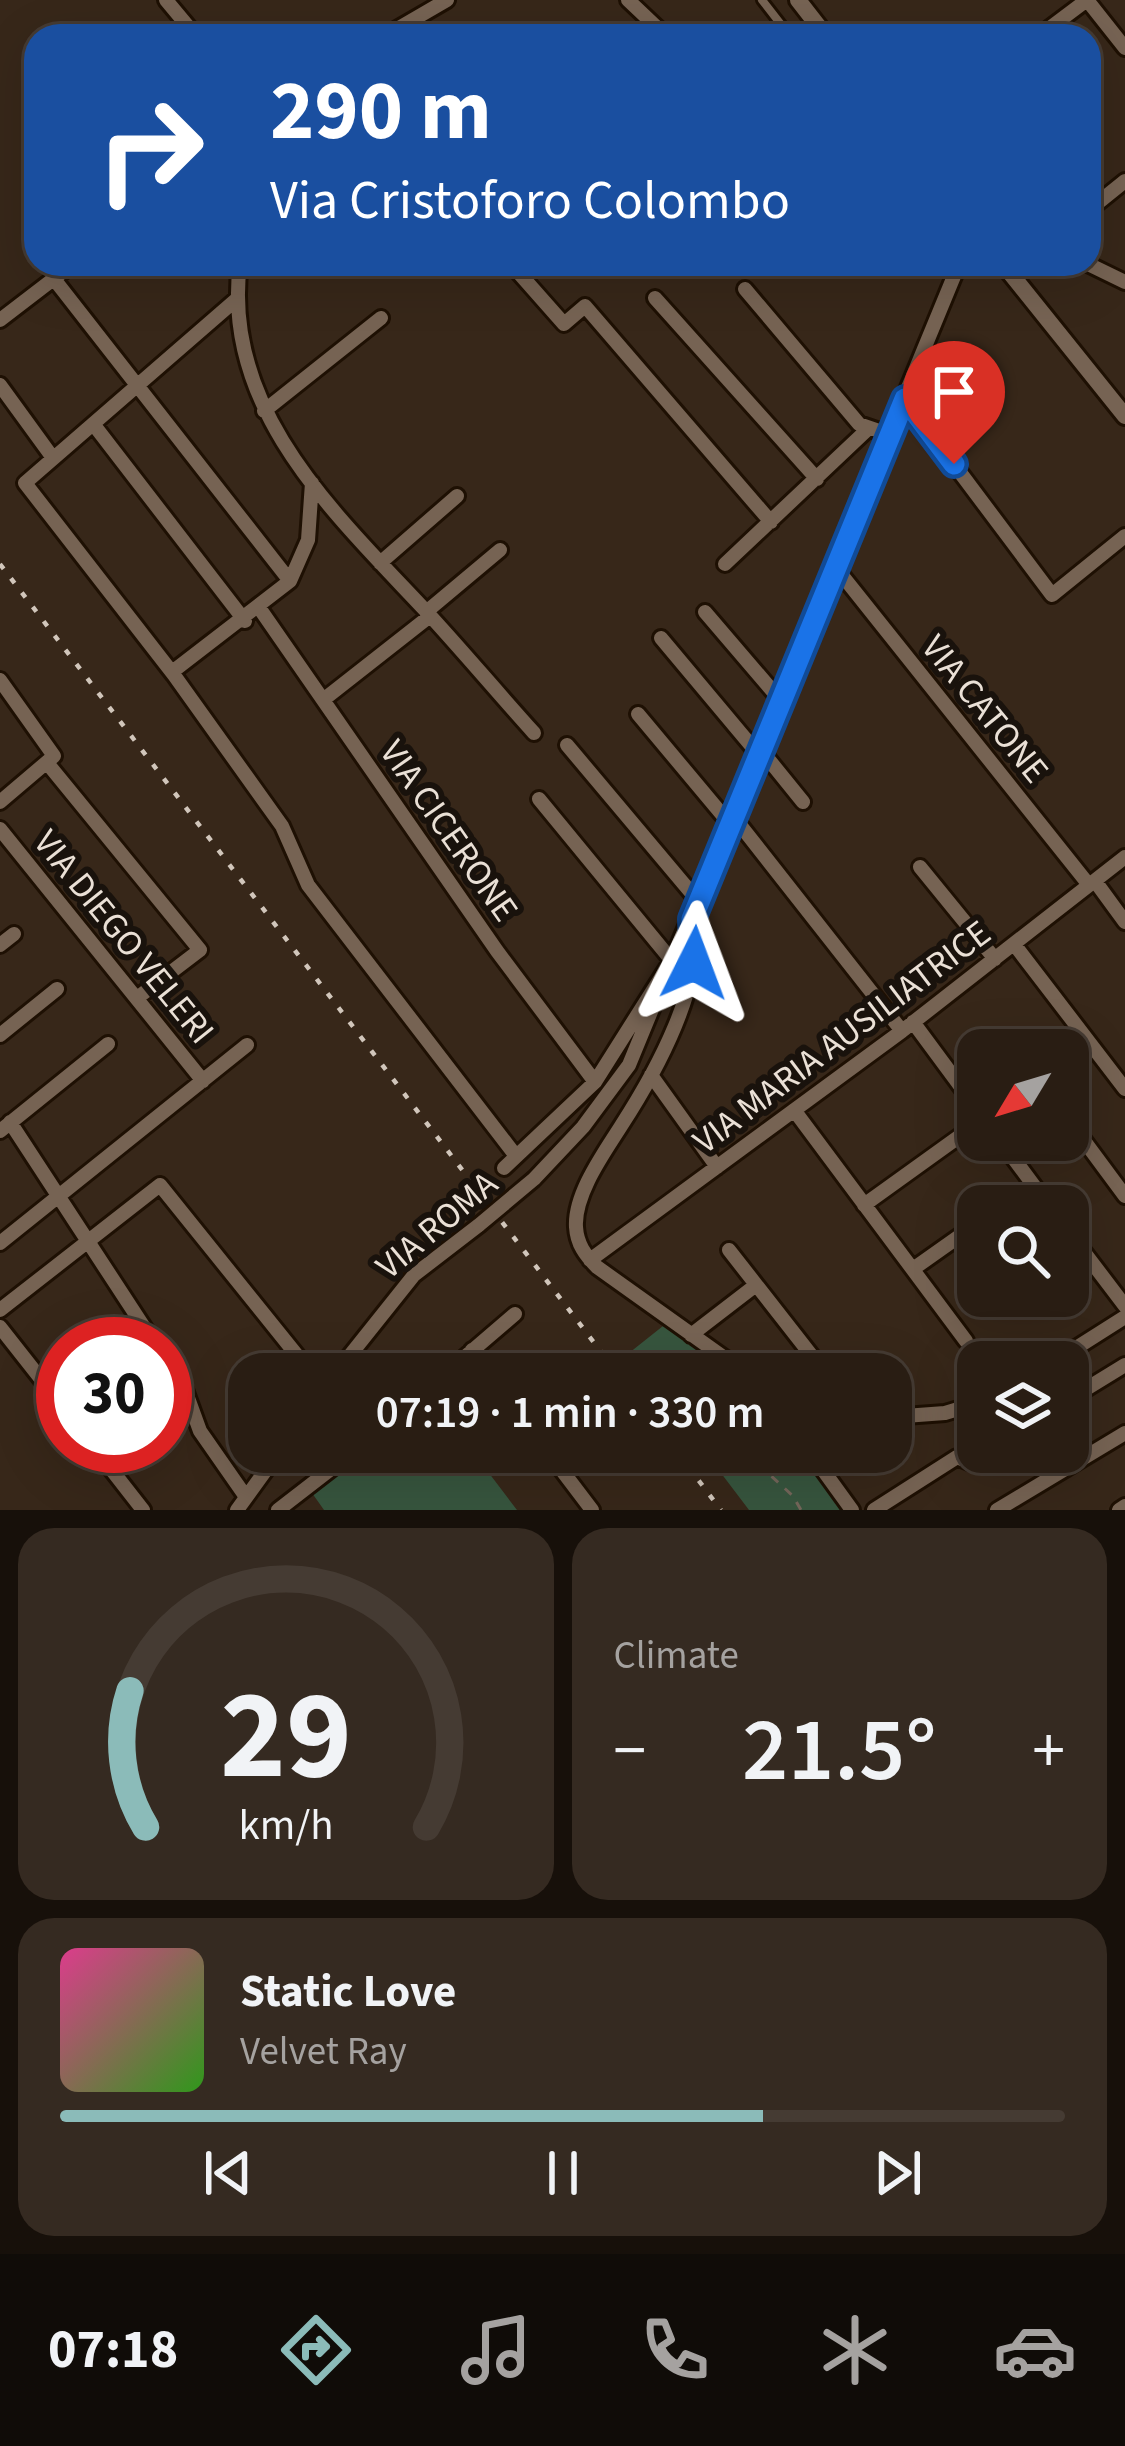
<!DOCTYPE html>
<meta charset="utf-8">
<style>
:root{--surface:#291d13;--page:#352a21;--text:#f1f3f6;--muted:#a5a2a0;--line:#453b33;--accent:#8bbbb9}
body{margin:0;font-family:"Source Sans 3",sans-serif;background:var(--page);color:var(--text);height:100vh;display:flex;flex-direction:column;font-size:45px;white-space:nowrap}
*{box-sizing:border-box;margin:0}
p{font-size:39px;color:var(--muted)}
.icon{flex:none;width:66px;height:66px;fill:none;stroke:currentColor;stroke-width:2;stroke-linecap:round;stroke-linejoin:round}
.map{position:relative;height:1510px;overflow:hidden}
.sheet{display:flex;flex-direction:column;gap:18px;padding:18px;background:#17100a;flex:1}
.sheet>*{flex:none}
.banner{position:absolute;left:24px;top:24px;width:1077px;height:252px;border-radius:36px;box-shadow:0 12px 48px #0002,0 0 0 3px var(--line);background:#1a4fa0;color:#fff;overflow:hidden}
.needle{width:78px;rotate:232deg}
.tools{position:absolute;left:957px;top:1029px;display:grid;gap:24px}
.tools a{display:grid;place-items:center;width:132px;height:132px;border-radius:24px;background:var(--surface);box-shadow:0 12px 48px #0002,0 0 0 3px var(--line);font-size:60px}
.speed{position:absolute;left:36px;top:1317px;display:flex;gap:24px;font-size:60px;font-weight:700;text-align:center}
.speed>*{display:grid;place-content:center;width:156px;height:156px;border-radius:50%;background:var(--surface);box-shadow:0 12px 48px #0002,0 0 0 3px var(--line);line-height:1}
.speed .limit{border:18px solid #d22;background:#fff;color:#111}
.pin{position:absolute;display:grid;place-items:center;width:102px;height:102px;color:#fff;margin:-123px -51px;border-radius:50% 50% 50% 0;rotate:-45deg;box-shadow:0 0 12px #0007}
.pin .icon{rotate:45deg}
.me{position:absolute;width:132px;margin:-66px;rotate:3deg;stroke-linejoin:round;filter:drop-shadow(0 0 9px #0008)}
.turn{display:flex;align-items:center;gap:42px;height:252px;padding:0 48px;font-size:54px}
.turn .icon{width:156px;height:156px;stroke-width:2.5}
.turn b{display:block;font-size:84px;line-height:102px}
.big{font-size:90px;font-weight:600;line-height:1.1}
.sheet .tile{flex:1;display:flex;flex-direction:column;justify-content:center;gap:18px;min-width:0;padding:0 42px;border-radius:36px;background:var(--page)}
.sheet .dial{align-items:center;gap:0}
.dial svg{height:312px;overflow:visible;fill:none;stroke:var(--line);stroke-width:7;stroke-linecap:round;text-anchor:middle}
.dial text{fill:var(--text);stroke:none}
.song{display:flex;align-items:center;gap:36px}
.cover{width:144px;height:144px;border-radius:18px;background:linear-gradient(135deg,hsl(330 70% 55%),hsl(110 70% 35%))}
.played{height:12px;border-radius:6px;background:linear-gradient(90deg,var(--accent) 70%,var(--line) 70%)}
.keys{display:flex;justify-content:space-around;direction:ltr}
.heat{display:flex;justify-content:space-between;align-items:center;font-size:66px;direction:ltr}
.sheet .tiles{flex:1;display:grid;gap:18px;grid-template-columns:1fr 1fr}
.tile:last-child{grid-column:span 2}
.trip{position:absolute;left:228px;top:1353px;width:684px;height:120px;border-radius:36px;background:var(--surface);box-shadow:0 12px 48px #0002,0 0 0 3px var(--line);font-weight:600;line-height:120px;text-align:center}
.tab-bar{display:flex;height:192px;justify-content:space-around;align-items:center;background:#100c08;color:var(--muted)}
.tab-bar .icon{width:84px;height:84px}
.tab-bar .on{color:var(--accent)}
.tab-bar b{font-size:54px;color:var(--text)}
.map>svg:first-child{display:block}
.green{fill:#37553e}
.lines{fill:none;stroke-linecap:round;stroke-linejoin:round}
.service-casing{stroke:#1e1003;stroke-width:14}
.minor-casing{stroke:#1e1003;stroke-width:20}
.tertiary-casing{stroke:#1e1003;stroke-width:22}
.path{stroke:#74665a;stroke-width:3;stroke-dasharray:9 9;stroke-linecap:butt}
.service{stroke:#766353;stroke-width:8}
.minor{stroke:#766353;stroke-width:14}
.tertiary{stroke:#766353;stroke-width:16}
.rail{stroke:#d1c6bb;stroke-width:4.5;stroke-dasharray:6 12;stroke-linecap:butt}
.minor-bridge-casing{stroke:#1e1003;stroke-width:20;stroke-linecap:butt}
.minor-bridge{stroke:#766353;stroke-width:14}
.route-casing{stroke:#114b97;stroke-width:30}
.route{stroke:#1a73e8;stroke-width:21}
.labels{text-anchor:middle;stroke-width:12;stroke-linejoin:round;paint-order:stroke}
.street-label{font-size:36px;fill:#eae0d6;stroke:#19120c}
</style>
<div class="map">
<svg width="1125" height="1510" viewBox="0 0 1125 1510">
<rect width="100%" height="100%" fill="#372719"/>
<path class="green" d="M663 1326 732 1374H645L629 1353Z
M365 1452H473L517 1510H324L312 1493Z
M705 1452H800L843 1510H749Z"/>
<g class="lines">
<g class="service-casing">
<path id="service" d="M762 0 790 36"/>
</g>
<g class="minor-casing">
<path id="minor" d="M166 0 196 36
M628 0 666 36
M385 36 447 0
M1039 36 1087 0 1125 48
M1089 210 1125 181
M240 264C221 408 334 513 424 609 461 649 497 692 534 733
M511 264 564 324 585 306 771 522
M1088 264 1125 282
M54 279 290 581
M745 289 859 424 891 435
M238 298 25 483 174 675 282 826 308 885 516 1156
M655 298 817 479
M0 320 73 264
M0 385 53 458
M905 399 1052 595 1125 536
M264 411 381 318
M94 425 245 621
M380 563 457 496
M725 564 869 428
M837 569 1089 885
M260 609 497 951 595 1082
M426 612 500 550
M705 612 782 702
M661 638 759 755
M172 672 290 581 308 540 312 483
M0 680 54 756 0 802
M323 700 430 616
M638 714 730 824
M567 745 699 902
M761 750 803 802
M48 764 200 950 137 998
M539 799 673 962
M733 816 902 1031
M0 829 203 1081
M920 867 995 959
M1095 881 1125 922
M692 919C708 980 654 1075 621 1126 604 1153 574 1194 576 1227 577 1244 585 1255 597 1267L747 1374
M1014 944 1125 1089
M0 945 14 934
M913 1022 978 1110
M0 1035 57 989
M651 1075 717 1167
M794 1110 966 1341
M1068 1119 1125 1196
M10 1122 155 1344
M0 1131 108 1044
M1000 1140 1049 1206
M504 1168 595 1082 667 968
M534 1179 583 1127 629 1065 959 264
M864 1205 978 1123
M1003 1206 1033 1185
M1068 1231 1125 1306
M0 1243 247 1045
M729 1250 826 1374
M590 1260 902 1031 1125 857
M913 1269 978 1223
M0 1310 160 1185 312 1374
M0 1327 63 1407
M691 1335 756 1285
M116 1344 142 1324
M472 1350 490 1374
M165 1359 184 1387 200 1431 246 1497
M1054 1362 1125 1317
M335 1374 414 1275 479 1225
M445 1374 515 1314
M1068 1400 1125 1365
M891 1417 945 1413 978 1403
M93 1446 143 1510
M548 1452 592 1510
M810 1452 852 1510
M237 1510 279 1452
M278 1510 353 1452
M874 1510 957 1457 969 1462 985 1452
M997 1510 1125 1433
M1119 1510 1125 1506"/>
</g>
<g class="tertiary-casing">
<path id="tertiary" d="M798 0 826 36
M1003 264 1125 416"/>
</g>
<path class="path" d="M713 1370 714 1374
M745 1452 793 1496 801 1510"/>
<use href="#service" class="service"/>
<use href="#minor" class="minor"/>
<use href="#tertiary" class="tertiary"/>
<path class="rail" d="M0 564 618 1374
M677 1452 721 1510"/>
<g class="minor-bridge-casing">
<path id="minor-bridge" d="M479 1225 534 1179"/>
</g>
<use href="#minor-bridge" class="minor-bridge"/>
</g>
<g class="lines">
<g class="route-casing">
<path id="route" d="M694 963 692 919 905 399 954 464"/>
</g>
<use href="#route" class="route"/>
</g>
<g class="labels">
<g class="street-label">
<text transform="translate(986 708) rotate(51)" y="13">VIA CATONE</text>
<text transform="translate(450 830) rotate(55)" y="13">VIA CICERONE</text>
<text transform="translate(125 936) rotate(51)" y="13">VIA DIEGO VELERI</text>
<text transform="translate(841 1036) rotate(-37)" y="13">VIA MARIA AUSILIATRICE</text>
<text transform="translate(436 1224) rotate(-40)" y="13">VIA ROMA</text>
</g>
</g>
</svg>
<div class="tools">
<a><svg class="needle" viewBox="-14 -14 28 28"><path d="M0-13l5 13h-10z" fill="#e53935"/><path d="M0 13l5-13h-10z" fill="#a5a2a0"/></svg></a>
<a><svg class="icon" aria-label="search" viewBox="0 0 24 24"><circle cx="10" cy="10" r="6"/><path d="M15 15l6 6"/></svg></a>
<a><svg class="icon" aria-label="layers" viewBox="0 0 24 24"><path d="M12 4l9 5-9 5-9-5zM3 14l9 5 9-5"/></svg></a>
</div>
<div class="speed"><div class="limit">30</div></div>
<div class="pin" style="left:954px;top:464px;background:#d93025"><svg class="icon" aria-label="arrive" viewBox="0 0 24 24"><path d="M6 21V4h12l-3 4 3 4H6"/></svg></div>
<svg class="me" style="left:694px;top:963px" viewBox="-20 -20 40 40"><path d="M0-17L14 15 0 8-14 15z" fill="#1a73e8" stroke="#fff" stroke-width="4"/></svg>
<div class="trip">07:19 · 1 min · 330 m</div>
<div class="banner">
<div class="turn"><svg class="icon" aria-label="right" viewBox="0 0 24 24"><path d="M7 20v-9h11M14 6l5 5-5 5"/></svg><div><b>290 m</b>Via Cristoforo Colombo</div></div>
</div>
</div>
<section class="sheet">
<div class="tiles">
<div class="tile dial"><svg viewBox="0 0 100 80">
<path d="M14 69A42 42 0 1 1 86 69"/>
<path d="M14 69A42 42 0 0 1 10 34" stroke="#8bbbb9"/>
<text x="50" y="56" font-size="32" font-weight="700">29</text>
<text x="50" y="72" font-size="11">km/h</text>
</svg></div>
<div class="tile"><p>Climate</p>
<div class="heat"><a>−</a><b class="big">21.5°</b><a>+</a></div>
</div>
<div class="tile">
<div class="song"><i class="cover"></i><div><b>Static Love</b><p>Velvet Ray</p></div></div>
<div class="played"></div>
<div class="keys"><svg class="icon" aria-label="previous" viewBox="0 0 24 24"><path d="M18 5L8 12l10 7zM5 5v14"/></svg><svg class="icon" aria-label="pause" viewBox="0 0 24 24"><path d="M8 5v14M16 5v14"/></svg><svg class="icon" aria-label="next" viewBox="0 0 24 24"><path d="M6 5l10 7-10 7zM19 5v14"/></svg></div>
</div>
</div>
</section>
<nav class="tab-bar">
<b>07:18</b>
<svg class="icon on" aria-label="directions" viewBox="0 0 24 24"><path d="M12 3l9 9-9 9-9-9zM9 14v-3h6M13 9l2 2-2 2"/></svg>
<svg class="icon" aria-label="music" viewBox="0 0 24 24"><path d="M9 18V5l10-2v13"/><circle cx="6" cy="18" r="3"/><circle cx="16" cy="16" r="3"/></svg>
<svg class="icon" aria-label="phone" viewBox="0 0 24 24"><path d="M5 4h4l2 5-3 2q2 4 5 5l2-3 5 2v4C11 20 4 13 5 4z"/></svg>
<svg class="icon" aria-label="climate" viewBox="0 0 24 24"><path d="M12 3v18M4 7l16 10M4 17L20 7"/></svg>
<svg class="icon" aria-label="car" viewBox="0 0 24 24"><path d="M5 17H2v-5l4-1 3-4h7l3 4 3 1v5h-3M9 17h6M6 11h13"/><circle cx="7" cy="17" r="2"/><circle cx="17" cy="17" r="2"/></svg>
</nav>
